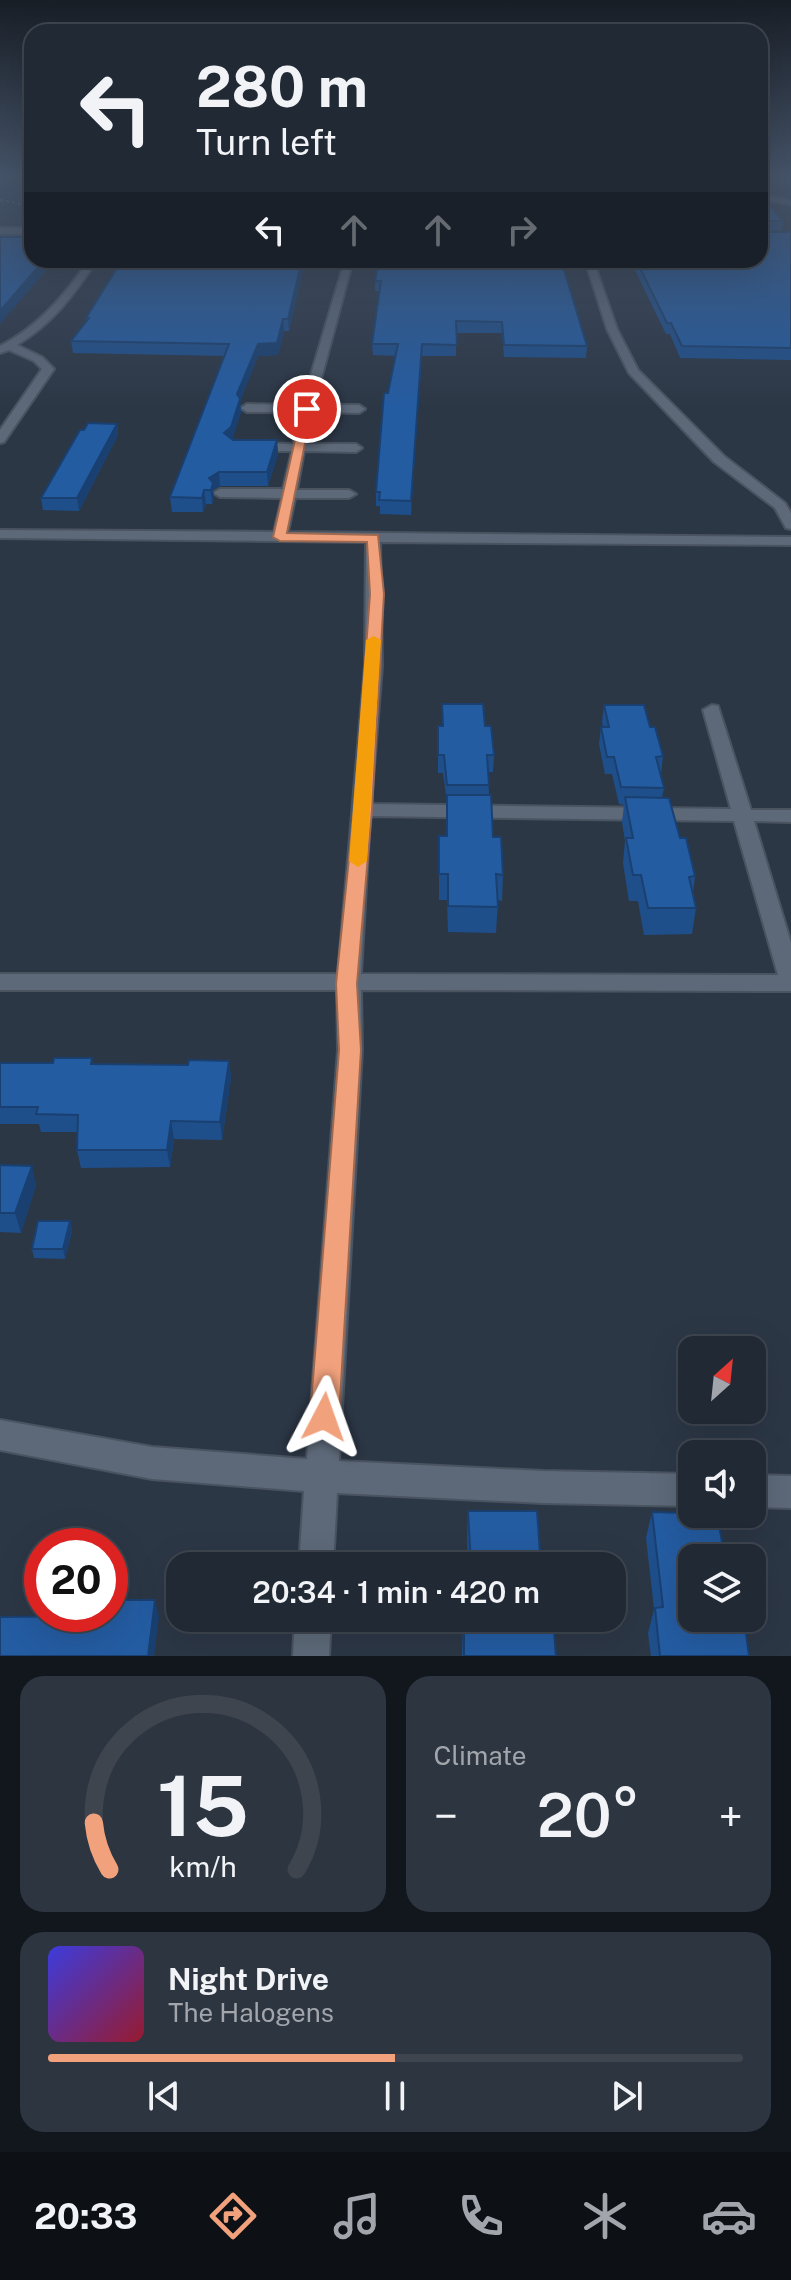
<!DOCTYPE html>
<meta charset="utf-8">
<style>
:root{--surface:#212934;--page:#2d3540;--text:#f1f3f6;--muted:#a2a6ac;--line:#3e454f;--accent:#f1a17c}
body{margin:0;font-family:"Public Sans",sans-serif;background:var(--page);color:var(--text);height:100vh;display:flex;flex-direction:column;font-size:30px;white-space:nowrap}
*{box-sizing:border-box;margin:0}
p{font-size:26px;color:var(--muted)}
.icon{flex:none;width:44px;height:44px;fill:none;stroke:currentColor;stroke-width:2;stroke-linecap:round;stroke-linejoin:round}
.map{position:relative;height:1656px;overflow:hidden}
.side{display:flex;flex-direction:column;gap:20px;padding:20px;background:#12171d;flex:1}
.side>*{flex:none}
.guide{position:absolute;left:24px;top:24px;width:744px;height:244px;border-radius:24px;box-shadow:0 8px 32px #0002,0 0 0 2px var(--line);background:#212934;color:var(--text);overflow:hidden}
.needle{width:52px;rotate:27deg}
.tools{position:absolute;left:678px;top:1336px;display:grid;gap:16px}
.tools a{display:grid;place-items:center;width:88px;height:88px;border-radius:16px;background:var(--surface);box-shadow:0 8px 32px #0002,0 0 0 2px var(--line);font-size:40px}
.speed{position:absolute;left:24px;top:1528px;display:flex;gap:16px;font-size:40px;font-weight:700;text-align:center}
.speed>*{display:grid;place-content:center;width:104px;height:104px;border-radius:50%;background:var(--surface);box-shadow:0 8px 32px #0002,0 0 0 2px var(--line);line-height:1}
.speed .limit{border:12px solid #d22;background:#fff;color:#111}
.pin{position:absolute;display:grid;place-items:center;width:68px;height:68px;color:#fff;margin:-34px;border:4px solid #fff;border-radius:50%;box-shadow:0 2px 8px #0007}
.me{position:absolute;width:88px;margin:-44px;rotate:4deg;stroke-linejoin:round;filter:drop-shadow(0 0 6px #0008)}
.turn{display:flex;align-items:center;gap:28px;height:168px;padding:0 40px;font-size:36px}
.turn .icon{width:104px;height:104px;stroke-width:2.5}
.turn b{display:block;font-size:56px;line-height:68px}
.lanes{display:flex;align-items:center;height:76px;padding:0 40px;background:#0003;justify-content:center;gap:40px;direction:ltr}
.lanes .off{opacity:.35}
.big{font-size:60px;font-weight:600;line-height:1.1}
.side .card{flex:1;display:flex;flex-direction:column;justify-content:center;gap:12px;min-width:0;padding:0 28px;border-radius:24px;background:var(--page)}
.side .dial{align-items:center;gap:0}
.dial svg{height:208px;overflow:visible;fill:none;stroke:var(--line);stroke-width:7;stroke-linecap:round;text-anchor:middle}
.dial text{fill:var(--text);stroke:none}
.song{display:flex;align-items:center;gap:24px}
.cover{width:96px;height:96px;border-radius:12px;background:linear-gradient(135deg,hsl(240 70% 55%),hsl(350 70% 35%))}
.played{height:8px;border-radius:4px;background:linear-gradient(90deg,var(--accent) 50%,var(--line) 50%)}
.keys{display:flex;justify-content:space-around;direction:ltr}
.heat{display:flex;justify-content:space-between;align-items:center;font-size:44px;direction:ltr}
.side .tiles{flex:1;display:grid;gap:20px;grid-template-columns:1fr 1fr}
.card:last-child{grid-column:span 2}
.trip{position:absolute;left:166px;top:1552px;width:460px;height:80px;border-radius:24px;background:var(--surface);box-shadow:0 8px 32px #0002,0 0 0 2px var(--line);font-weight:600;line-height:80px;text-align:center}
.menu{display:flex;height:128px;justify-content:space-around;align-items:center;background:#0d1015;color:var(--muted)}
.menu .icon{width:56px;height:56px}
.menu .selected{color:var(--accent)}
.menu b{font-size:36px;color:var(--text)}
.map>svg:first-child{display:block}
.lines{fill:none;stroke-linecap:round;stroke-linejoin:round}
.minor-casing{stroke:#4a5360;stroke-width:4}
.path{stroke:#656f7c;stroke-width:2;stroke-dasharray:3 3;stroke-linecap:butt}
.minor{fill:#5d6979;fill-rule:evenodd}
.wall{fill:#1f4f8b}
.shaded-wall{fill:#194071}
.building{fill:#245ca2;stroke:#194071;stroke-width:2}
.route{fill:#f1a17c;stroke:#9d6951;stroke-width:2}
.slow{fill:#f59e0b}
</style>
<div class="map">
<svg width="791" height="1656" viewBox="0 0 791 1656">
<rect width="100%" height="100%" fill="#2c3746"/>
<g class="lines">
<g class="minor-casing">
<path id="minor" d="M760 194 791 201V205L760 198Z
M0 228H32V234H0Z
M89 260H97C75 294 52 324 17 345L42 357 54 369 4 442 0 443V430L42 369 34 361 9 350 0 353V346C38 327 65 295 89 260Z
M345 260H353L314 405H359L365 409 359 413 312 412 306 444H356L362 448 356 452 304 451 297 490H349L356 494 349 498H295L288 532 791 537V545L380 542 382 666 371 804 731 809 703 710 712 705 718 706 751 810H791V822L754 821 791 943V991L361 990 362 1050 339 1461 543 1471 692 1474V1506L543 1503 337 1493 333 1566H299L304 1491 152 1479 0 1450V1420L152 1447 307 1459 338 1050 337 990H0V974H338L365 666 366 542 0 538V530L274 532 282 498 220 497 213 493 220 489H283L292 451H252L246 447 252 443 293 444 300 412H247L241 408 247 404 302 405ZM370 816 734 821 778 975 361 974Z
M585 260H593L617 329 638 370 724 456 785 503 791 513V529L786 528 775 508 714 462 629 373 607 329Z
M752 1475 791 1476V1508L752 1507Z
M295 1618H331L329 1656H293Z"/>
</g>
<path class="path" d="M0 200 32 206"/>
<use href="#minor" class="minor"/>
</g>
<path class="wall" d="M760 194 783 221 782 230 760 231Z
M791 232V360L680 358 670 334H666L630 260H760Z
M122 260H305L289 331H284L278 355 258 356 240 401 241 412 232 440H277L278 454 268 486H220L213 490 214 497 212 504H206L203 512H172L170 497 224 356 73 353 71 341 86 321V318Z
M379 260 587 346 586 358 504 357 502 333H456V356H421L411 515 380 514V506H376V492L388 393 396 356 373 355 372 344 379 291H375V281Z
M117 424 118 435 79 511 43 510 41 498 84 430Z
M442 704 485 726 494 755 493 772H488L489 795 493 837 503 875 502 901 498 900 496 933 448 932 447 900H439V836H447V802L443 773H438V726H442Z
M604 705 650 727 663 756 661 774 664 788 662 798 695 876 693 893 696 908 692 934 644 935 638 901H629L623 863 625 841 622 822 624 805 619 804 612 774H605L599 744 601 727H603L602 722Z
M229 1061 231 1078 222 1140 174 1139 170 1167 81 1168 77 1150 78 1132H41L39 1124H0V1063L188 1065Z
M0 1165 36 1185 21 1233 0 1232Z
M70 1221 72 1231 65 1259 34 1258 32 1249Z
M468 1511 541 1566H468L467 1537Z
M652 1512 692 1558 749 1656H651L648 1633 654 1609 646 1538Z
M463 1618H553L556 1656H462Z"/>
<path class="shaded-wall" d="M44 260H55L0 324V311Z
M302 260H305L289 331 288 319Z
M283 319 284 331 278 355 258 356 240 401 241 412 232 441 224 433 237 394 258 344Z
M422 344 421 356 411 515V501Z
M117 424 118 435 79 511 77 498Z
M277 440 278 454 268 486 267 472Z
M219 472 220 486 213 490 214 497 212 504 209 478Z
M204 490 206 504 203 512 202 498Z
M229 1061 231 1078 222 1140 220 1122Z
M171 1121 174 1139 170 1167 167 1150Z
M32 1166 36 1185 21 1233 15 1213Z
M70 1221 72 1231 65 1259 63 1249Z
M155 1600 159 1617 154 1656H148Z"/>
<path class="building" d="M760 194 783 221H760Z
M760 232H791V348L682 346 671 323H667L636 260H760Z
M0 237H32V260H44L0 311Z
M122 260H302L288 319H283L277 343 258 344 237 394 240 399 231 427 224 433 233 440H277L267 472H219L209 478 213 483 211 490H204L202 498 170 497 229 344 71 341 89 318H86Z
M379 260H561L587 346 504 345 502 322 456 321 457 345 422 344 411 501 379 500 380 492H376L384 393H388L398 344H372L381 281H375Z
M88 423 117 424 77 498H41L80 430H84Z
M442 704H483L485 726H491L494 755H487L489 785H447L444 755H438V726H443Z
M604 705H644L650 727H655L663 756 656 757 664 788 621 787 614 757H607L601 727H609Z
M447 795H491L493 837H501L503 875 496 874 498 907 448 906V874H439V836H447Z
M625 797 669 798 680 838H686L695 876 689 877 696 908H648L641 875H633L626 838H633Z
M54 1058H92L91 1064 188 1065 189 1060 229 1061 220 1122 171 1121 167 1150H77L78 1115 36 1114 38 1107H0V1063H53Z
M0 1165 32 1166 15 1213H0Z
M38 1221H70L63 1249H32Z
M468 1511H537L541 1566H471Z
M652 1512 717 1514 725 1558H692V1618H744L749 1656H660L655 1608 663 1607Z
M110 1600H155L148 1656H0V1617L92 1616V1614H110Z
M464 1618H553L556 1656H464Z"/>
<linearGradient id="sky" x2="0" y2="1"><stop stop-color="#181e26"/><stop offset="0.43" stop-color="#455368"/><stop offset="1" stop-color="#455368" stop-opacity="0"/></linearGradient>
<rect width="791" height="409" fill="url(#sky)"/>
<path class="route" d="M307 405 312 409 287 533 378 535 384 594 372 810 357 984 361 1050 339 1417 335 1427 324 1431 314 1427 310 1417 339 1050 336 984 354 810 370 594 367 542 280 541 273 537 302 409Z"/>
<path class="slow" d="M374 636 381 640 367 861 358 867 349 861 366 640Z"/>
</svg>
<div class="tools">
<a><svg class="needle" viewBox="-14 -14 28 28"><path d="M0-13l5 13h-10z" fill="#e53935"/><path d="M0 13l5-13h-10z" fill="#a2a6ac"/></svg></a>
<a><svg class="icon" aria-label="sound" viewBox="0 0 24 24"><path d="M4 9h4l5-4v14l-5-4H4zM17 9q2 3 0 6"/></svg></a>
<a><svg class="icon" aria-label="layers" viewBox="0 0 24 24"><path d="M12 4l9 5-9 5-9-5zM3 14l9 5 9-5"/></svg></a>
</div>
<div class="speed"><div class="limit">20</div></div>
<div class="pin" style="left:307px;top:409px;background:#d93025"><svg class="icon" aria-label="arrive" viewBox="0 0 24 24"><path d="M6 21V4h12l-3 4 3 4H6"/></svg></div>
<svg class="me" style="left:324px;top:1417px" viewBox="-20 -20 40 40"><path d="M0-17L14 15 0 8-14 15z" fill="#f1a17c" stroke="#fff" stroke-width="4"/></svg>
<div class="trip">20:34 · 1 min · 420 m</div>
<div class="guide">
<div class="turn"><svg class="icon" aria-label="left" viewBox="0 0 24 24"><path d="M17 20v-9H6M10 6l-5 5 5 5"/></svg><div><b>280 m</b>Turn left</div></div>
<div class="lanes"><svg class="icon" aria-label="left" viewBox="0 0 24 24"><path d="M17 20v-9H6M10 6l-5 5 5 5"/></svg><svg class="icon off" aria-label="ahead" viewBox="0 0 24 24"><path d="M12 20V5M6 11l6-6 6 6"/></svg><svg class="icon off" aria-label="ahead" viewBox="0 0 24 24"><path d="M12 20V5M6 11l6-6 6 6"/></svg><svg class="icon off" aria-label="right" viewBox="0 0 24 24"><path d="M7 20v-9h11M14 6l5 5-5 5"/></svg></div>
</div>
</div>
<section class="side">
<div class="tiles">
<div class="card dial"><svg viewBox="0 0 100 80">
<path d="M14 69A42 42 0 1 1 86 69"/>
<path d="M14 69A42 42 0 0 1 8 51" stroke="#f1a17c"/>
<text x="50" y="56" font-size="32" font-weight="700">15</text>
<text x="50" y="72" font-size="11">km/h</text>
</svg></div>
<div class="card"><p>Climate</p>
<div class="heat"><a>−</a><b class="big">20°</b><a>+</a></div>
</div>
<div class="card">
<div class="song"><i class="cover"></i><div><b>Night Drive</b><p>The Halogens</p></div></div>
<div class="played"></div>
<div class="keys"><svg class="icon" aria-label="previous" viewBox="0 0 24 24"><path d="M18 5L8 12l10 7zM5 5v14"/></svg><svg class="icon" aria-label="pause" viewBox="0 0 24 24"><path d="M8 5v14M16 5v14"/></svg><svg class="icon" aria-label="next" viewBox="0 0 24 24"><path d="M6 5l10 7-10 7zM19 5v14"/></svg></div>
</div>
</div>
</section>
<nav class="menu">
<b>20:33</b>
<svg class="icon selected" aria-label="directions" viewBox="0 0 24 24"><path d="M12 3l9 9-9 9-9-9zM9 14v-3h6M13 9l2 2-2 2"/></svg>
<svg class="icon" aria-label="music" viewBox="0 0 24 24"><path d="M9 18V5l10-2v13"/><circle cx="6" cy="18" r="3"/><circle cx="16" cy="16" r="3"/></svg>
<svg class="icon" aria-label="phone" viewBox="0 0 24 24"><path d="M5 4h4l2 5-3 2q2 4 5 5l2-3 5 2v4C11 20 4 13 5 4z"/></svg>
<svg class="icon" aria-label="climate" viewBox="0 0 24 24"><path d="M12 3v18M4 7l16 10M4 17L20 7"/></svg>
<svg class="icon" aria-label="car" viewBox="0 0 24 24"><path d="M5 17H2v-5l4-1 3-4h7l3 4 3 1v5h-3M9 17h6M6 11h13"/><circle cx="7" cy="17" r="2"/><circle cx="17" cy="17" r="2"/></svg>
</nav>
